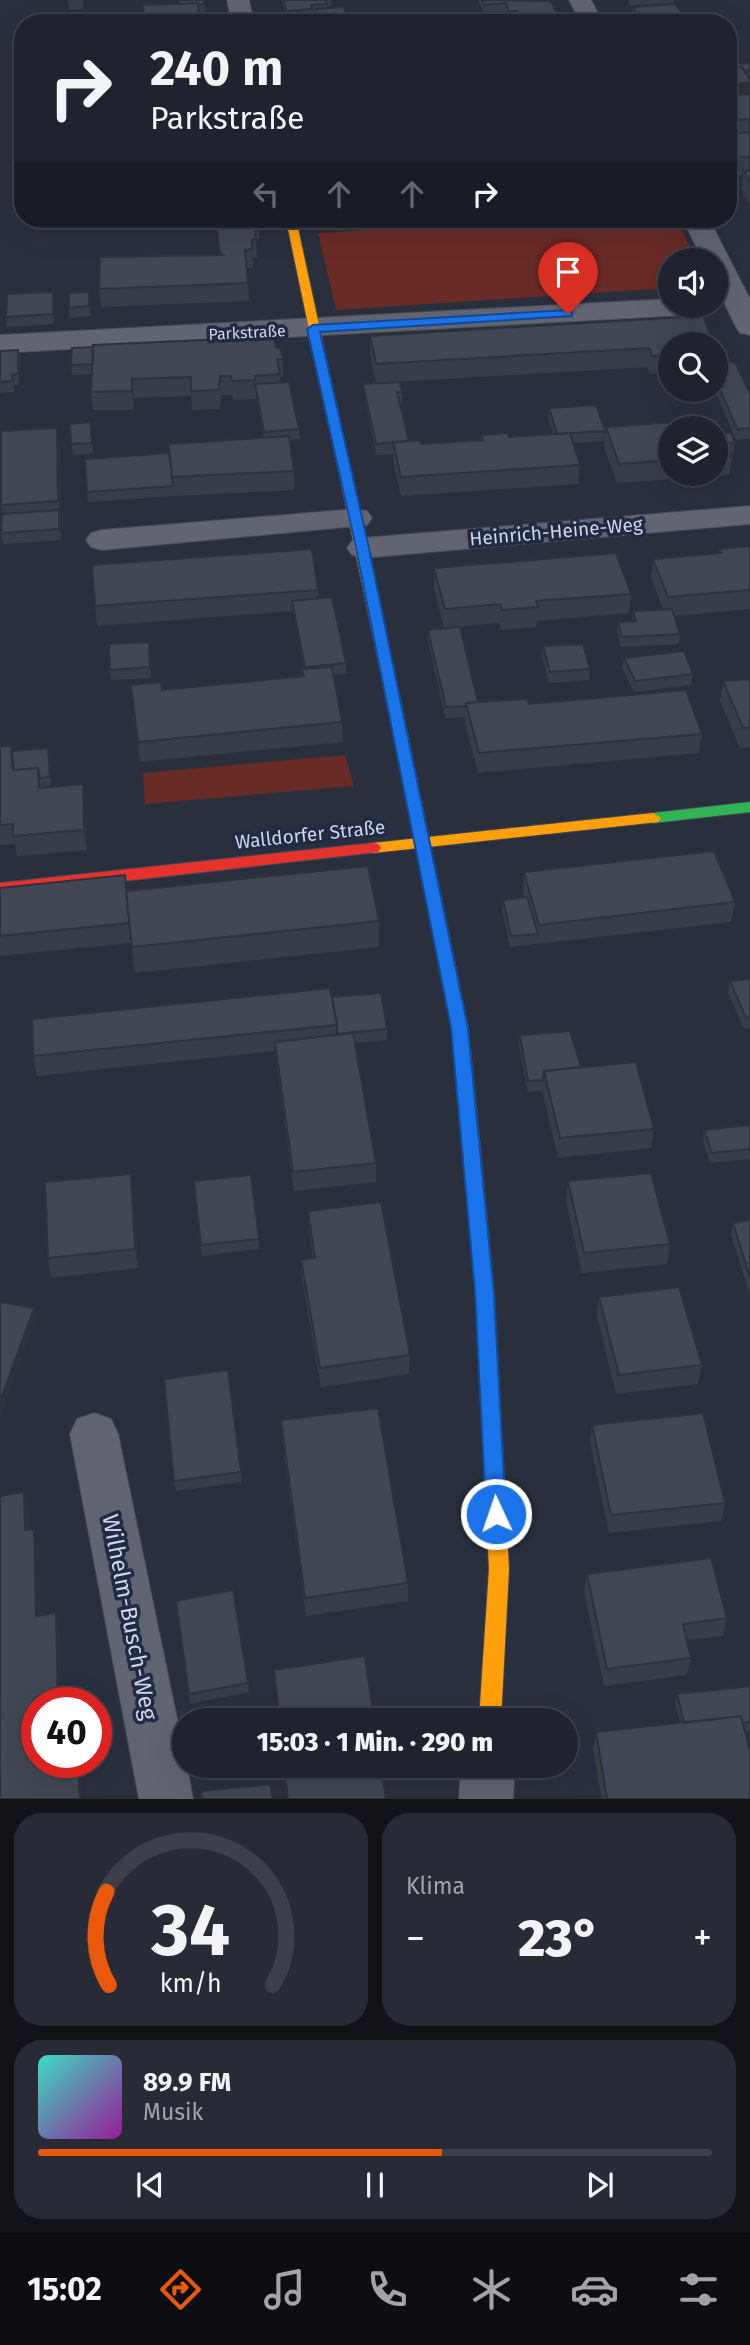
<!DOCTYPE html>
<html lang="de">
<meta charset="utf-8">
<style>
:root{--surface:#20232e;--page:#282b36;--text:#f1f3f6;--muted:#a2a4aa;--line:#3d404a;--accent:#ea580c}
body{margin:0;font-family:"Fira Sans",sans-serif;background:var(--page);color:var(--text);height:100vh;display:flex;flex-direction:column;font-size:26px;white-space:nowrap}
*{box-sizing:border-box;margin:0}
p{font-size:23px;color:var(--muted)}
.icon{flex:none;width:38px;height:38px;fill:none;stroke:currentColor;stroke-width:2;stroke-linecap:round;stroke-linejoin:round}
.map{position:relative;height:1799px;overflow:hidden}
.details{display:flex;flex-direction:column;gap:14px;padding:14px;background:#121319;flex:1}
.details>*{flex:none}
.banner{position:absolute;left:14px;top:14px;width:723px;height:214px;border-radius:28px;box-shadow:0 7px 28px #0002,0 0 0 2px var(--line);background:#20232e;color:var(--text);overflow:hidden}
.fabs{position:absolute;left:658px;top:248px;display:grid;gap:14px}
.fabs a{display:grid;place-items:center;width:70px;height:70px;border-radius:50%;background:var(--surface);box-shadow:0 7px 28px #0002,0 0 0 2px var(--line);font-size:35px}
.speed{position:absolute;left:21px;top:1687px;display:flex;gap:14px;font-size:35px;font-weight:700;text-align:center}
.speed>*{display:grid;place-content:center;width:91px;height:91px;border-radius:50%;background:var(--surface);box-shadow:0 7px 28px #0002,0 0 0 2px var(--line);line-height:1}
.speed .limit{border:10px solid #d22;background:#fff;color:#111}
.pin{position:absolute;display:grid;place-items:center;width:60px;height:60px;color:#fff;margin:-72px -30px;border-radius:50% 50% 50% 0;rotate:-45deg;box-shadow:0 0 7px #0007}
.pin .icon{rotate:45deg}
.me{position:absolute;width:77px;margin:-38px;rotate:357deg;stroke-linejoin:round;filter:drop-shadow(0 0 5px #0008)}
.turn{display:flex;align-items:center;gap:24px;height:147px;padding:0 21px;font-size:32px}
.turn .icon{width:91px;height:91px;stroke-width:2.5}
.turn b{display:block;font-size:49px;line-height:60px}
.lanes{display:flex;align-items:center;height:66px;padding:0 21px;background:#0003;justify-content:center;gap:35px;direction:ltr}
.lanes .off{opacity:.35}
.big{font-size:52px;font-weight:800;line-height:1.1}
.details .tile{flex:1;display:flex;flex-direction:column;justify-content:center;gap:10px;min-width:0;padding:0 24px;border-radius:28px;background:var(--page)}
.details .dial{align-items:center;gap:0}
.dial svg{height:182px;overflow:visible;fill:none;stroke:var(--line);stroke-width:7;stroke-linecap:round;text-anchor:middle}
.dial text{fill:var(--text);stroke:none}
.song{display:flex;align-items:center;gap:21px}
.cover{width:84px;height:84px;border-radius:10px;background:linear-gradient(135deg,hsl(170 70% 55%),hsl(300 70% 35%))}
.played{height:7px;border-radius:4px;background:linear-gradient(90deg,var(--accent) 60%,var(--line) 60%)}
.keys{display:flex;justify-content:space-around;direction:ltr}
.heat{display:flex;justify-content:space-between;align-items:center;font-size:38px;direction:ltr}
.details .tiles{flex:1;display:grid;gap:14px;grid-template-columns:1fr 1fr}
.tile:last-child{grid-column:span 2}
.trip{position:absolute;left:172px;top:1708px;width:406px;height:70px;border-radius:35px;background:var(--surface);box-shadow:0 7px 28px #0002,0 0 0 2px var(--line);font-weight:800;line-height:70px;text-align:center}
.menu{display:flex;height:112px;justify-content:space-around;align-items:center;background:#0d0e12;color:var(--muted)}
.menu .icon{width:49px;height:49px}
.menu .current{color:var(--accent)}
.menu b{font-size:32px;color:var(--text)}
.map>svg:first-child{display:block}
.green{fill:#692b26}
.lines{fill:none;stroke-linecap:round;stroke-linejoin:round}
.street-casing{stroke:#464a57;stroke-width:2}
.fast-casing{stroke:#464a57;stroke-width:2}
.slow-casing{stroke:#464a57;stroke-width:2}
.jam-casing{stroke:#464a57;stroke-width:2}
.street{fill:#616571;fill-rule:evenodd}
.fast{fill:#30b455;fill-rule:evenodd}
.slow{fill:#ff9f0a;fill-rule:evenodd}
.jam{fill:#e5322d;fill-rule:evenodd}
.wall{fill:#383e48;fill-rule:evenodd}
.shaded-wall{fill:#2e323b}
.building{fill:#414854;stroke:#2e323b;stroke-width:2}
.route{fill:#1a73e8;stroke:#114b97;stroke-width:2}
.labels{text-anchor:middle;stroke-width:7;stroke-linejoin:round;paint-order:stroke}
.far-street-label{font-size:16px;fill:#cfd6e7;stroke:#222b46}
.street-label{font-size:19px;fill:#cfd6e7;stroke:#222b46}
.near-street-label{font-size:23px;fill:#cfd6e7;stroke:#222b46}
</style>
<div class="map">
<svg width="750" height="1799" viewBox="0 0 750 1799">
<rect width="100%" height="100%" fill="#2a2f3e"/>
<path class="green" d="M538 219H676L697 261H670V288L336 310 318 233Z
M345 755 354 786 145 804 143 773Z"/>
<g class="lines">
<g class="street-casing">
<path id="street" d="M227 0H249L254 23H232Z
M569 0H591L603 23H581Z
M683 219H709L750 299V335L740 333 736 327 716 286V261H703Z
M670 299V306H716V303L718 306 714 312 704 314 0 353V335Z
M750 506V524L363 558 352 555 347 548 352 541 363 538Z
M356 509 367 511 372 518 367 525 102 550 91 547 86 540 91 533 102 530Z
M94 1413 111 1419 118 1434 184 1752V1766H187L193 1799H139L70 1434 77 1419Z
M461 1766H515L513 1799H459Z"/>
</g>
<g class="fast-casing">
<path id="fast" d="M403 741 410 746 468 1028 476 1105 473 1110H461L458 1105 452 1028 396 746Z
M750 802V812L653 823 645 818 653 813Z"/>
</g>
<g class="slow-casing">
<path id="slow" d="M286 219H296L410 746 403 751 396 746Z
M653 813 661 818 658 822 373 853 365 848 373 843Z
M467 1098 473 1100 476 1105 494 1293 509 1569 501 1720H479L489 1569 476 1293 458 1105 461 1100Z"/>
</g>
<g class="jam-casing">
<path id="jam" d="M373 843 378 844 381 848 378 852 0 895V883Z"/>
</g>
<use href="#street" class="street"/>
<use href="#fast" class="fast"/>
<use href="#slow" class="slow"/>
<use href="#jam" class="jam"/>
</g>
<path class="wall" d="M68 0H83V9L69 10Z
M178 0H204L205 13 199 14V23H144L178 4Z
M282 0H331V6H327V8L346 13V22L289 23V19L286 20Z
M478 0H544L560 20V23H517L516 20 509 21 505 12 484 13Z
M628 0H674V3L630 5Z
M633 7 687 23H636L632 16Z
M728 29 733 36 732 45 728 46Z
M750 63 749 94 750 205 741 189 743 175 728 176V68L733 67 734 64Z
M224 219 259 229V239H256L257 257 253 258V268H247L249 301 101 307 99 289 219 255 217 225H225Z
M337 219H441L338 224Z
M54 302V324L7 327 6 317Z
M90 302V316L70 318 69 308Z
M370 336 670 345V373L650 374 647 367 376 383 370 354Z
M253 337 276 348 283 359V377L280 378V382L299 429 300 439 289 440 294 471V490L174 496 88 502 87 492 169 453 264 438 256 397V399L233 400 232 395H221L220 409 192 410 191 396 134 398V410H93L91 392 92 374 72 375 71 365Z
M0 351 20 360 19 385H14V392L0 393Z
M716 363 750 394V439L736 440 715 390H716Z
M363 384 402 392V402H400L409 441 421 444 481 440V435L509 437 553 434 548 418 549 408 605 431 604 441 573 443 580 465 578 484 401 496 393 461V454L376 455 364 394Z
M716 419 723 433H731L735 443 729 475 617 483 604 446 606 427ZM670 429H716V474H670Z
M90 422 93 453 73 455 70 424Z
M0 440 60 446 61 540 3 544 1 533 2 514 1 505V482H0Z
M750 546V609L674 616 680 634 679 644 621 647 617 632 618 622 632 621 633 611 663 609 651 578 653 559 718 553 719 549Z
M434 568 631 594 629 613 537 621 536 627 501 630 499 623 444 628 434 588Z
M318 590V599L346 663V674L333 675 342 722 343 742 140 762 133 705 162 690 303 676 302 669H304L293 611 97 626 95 606Z
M428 630 478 702 529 704 702 734 699 753 478 773 465 723V717L445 718 428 640Z
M543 646 590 669 589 680 549 683 542 657Z
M150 653 151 678 111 680 110 670Z
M624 658 693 674 691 685 634 692 622 668Z
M750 679V747L740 748 720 701 723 681Z
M0 746 12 757 49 759 51 787 86 804 87 850 17 856 15 844 0 845Z
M524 872 735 902 731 922 510 947 502 911 503 900 524 897 523 892Z
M0 888 127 891 379 921V947L135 973 130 931 131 943 0 956Z
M750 979V1028L744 1029 728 992 730 981Z
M332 997 387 1029V1040L355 1043 376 1163V1182L294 1191 275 1051 37 1076 33 1056Z
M520 1035 581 1067 654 1129 651 1148 558 1158 542 1090 528 1092 519 1046Z
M750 1125V1159L710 1163 703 1141 704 1130Z
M194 1181 259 1239V1249L202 1256Z
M568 1181 670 1244 667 1264 582 1273 566 1201Z
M133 1193 138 1268 51 1278 48 1258Z
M308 1211 410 1355 409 1374 321 1387 302 1279 301 1260 313 1258 309 1230Z
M750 1220V1295L731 1234 733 1223Z
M599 1297 702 1365 698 1384 616 1394 597 1316Z
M228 1370 242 1482 176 1491 174 1481Z
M281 1420 408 1583V1601L306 1616 282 1438Z
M592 1425 725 1503 721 1521 609 1533 590 1443Z
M587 1574 727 1618 723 1636 686 1640 691 1658 687 1675 604 1686 584 1591Z
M176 1601 248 1683 249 1692 190 1704Z
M750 1686V1731L745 1732 750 1799H602L593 1749 596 1732 680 1723 675 1703 677 1694Z"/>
<path class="shaded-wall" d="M750 82 749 99 728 101V85Z
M53 292 54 302V324L53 314Z
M18 350 20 360 19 385 18 374Z
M132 379 134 398V410L132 391Z
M57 428 60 446 61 540 58 501Z
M83 784 86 804 87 850 84 830Z
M131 1174 133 1193 138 1268 135 1249Z
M34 1308 36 1318 0 1419V1402Z
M24 1492 29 1511V1548L25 1530Z
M34 1529 38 1547 41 1633 36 1616Z
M56 1613 60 1631 62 1703H58Z
M78 1762H81L83 1799H80Z"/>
<path class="building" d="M179 0H204V4L198 5V3L179 4Z
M284 0H326L327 4 311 5 312 9 286 11Z
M482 0 551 1 560 20 521 22 517 11 509 12 506 3 484 5Z
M198 3 199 21 144 23 143 5Z
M676 4 687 23H642L633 7Z
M344 7 346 13 338 14 340 23H291L289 17 318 15 316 9Z
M728 29 733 36 728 37Z
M750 63V70L745 71 742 67H735L734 64Z
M742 67 750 80V82L728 85V68Z
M750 94V119L728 120V96Z
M750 132V157L728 158V134Z
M744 171H750V183Z
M225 219H257L259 229H256L255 223 226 224Z
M255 223 256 239 252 240V249L245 250 248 283 99 289 100 257 223 255 219 251 217 225Z
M53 292V314L6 317 7 294Z
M89 292V306L69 308V293Z
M703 316 714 345H670V355L652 356 649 348 376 364 370 336Z
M252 332 253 337 274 336 276 348H280L283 359H277L280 374 255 376V380L232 381 231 376H220L219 390 191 391V377L132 379V391L91 392 93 345 226 339V334Z
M93 347V364L71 365 72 348Z
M18 350V374L12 375 13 381 0 382V351Z
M735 362 750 394V428L737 429 716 380V363Z
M289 382 299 429 264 432 255 384Z
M400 382 402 392H397L409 441 376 444 363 384Z
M596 405 605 431 557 434 549 408Z
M716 419 723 433H731L735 443H726L732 456 716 457V429H670V460L619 464 606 427Z
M90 422 92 443 71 444 70 424Z
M57 428 58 501 1 505V431Z
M508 433 509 437 570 433 580 465 401 477 393 442 420 440 421 444 483 440 481 435Z
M289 436 294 471 172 477 169 444Z
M0 440H1V471H0Z
M169 453 173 486 87 492 85 459Z
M59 510V529L1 533 2 514Z
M750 546V590L668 597 653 559 721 553 719 549Z
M312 549 318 590 95 606 92 565Z
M616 553 631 594 536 601 538 607 502 610 500 604 445 609 434 568Z
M332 597 346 663 305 667 292 601Z
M672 609 680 634 622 637 618 622 636 621 633 611Z
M460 627 478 702 466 703V706L446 707 428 630Z
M149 642 150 667 110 670 109 644Z
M583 644 590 669 550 672 543 646Z
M684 651 693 674 635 681 624 658Z
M332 667 342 722 138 742 131 685 161 682 162 690 304 676 302 669Z
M750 679V727L743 728 723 681Z
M686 690 702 734 479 753 466 703 527 699 529 704Z
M0 746H11L13 770 38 768 39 788 83 784 84 830 13 836V824L0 825Z
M48 748 50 777 40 778 38 768 14 770 12 751Z
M714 851 735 902 539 925 524 872Z
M368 866 379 921 132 947 126 891Z
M125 875 129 923 0 936V888Z
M527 897 538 934 511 936 503 900Z
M750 979V1017L746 1018 730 981Z
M330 988 337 1025 33 1056 32 1019Z
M381 993 387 1029 337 1034V1025L332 997Z
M570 1031 581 1067 544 1071 543 1080 528 1081 520 1035Z
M353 1033 376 1163 293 1172 275 1042Z
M636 1062 654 1129 560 1138 544 1071Z
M750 1125V1149L712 1153 704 1130Z
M651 1173 670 1244 584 1253 568 1181Z
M131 1174 135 1249 48 1258 45 1182Z
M251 1175 259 1239 201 1245 194 1181Z
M381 1202 410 1355 320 1368 301 1260 315 1258 308 1211Z
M750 1220V1278L733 1223Z
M679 1287 702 1365 619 1375 599 1297Z
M0 1302 34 1308 0 1402Z
M228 1370 241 1472 174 1481 164 1379Z
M378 1408 408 1583 305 1598 281 1420Z
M703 1413 725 1503 611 1515 592 1425Z
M24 1492 25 1530 34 1529 36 1616 56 1613 58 1703H37V1762H78L80 1799H0V1496Z
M711 1558 727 1618 683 1624 691 1658 607 1669 587 1574Z
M233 1590 248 1683 189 1694 176 1601Z
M365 1656 374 1720H280L274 1670Z
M750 1686V1722L743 1723 741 1716 684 1723 677 1694Z
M741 1716 750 1752V1799H607L596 1732Z
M284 1766H381L386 1799H288Z
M271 1784 272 1799H202L201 1791Z"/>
<path class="route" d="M568 310 572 312V316L320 332 369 548 468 1028 494 1293 506 1514 503 1521 496 1523 489 1521 486 1514 475 1293 451 1028 356 548 307 329 313 325Z"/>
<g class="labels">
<g class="far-street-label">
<text transform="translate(247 332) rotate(-3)" y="6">Parkstraße</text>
</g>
<g class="street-label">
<text transform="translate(556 531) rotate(-5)" y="7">Heinrich-Heine-Weg</text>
<text transform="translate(310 834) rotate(-6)" y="7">Walldorfer Straße</text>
</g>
<g class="near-street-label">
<text transform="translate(130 1617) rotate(79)" y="8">Wilhelm-Busch-Weg</text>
</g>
</g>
</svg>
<div class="fabs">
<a><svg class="icon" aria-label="sound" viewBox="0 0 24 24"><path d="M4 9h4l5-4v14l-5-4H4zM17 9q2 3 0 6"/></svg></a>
<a><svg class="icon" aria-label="search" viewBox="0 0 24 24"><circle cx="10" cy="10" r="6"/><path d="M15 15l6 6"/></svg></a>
<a><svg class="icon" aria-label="layers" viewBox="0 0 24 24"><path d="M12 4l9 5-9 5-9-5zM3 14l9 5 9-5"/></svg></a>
</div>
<div class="speed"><div class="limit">40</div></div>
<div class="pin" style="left:568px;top:314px;background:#d93025"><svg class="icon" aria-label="arrive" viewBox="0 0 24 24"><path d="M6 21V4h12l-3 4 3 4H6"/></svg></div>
<svg class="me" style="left:496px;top:1514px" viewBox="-20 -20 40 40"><circle r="17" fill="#1a73e8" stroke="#fff" stroke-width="3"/><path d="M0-11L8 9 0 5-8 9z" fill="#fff"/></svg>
<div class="trip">15:03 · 1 Min. · 290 m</div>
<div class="banner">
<div class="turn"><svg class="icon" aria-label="right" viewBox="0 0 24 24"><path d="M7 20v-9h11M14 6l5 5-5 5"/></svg><div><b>240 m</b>Parkstraße</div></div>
<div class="lanes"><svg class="icon off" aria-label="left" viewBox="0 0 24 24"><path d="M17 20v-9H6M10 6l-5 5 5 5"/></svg><svg class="icon off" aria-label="ahead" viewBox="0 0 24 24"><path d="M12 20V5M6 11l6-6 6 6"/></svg><svg class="icon off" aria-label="ahead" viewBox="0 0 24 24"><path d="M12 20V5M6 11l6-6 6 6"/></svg><svg class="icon" aria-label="right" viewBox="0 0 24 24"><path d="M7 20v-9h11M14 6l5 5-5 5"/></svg></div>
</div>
</div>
<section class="details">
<div class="tiles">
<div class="tile dial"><svg viewBox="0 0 100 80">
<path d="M14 69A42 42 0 1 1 86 69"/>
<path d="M14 69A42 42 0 0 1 13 28" stroke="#ea580c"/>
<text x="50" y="56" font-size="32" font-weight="700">34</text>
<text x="50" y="72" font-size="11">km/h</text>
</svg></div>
<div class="tile"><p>Klima</p>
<div class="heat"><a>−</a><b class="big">23°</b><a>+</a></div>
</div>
<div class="tile">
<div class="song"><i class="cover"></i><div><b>89.9 FM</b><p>Musik</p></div></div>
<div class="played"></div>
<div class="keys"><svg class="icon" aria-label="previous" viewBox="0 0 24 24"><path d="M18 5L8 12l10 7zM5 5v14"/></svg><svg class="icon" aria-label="pause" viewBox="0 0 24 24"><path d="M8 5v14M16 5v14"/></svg><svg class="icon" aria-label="next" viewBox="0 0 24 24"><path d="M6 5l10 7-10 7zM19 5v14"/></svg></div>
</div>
</div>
</section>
<nav class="menu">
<b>15:02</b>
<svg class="icon current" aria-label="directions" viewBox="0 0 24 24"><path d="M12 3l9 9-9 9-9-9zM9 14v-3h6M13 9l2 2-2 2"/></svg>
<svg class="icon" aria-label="music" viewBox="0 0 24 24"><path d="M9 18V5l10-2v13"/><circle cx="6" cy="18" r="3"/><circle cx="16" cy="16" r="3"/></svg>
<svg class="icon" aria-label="phone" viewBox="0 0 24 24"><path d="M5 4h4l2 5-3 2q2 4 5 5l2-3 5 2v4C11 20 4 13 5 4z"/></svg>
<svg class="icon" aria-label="climate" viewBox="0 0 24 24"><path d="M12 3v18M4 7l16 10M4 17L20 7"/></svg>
<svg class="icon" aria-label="car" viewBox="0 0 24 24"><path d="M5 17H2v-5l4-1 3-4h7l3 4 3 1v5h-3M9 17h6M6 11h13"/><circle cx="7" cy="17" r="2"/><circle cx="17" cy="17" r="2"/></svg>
<svg class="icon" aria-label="filters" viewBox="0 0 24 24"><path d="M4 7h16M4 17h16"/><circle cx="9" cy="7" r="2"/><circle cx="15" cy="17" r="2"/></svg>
</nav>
